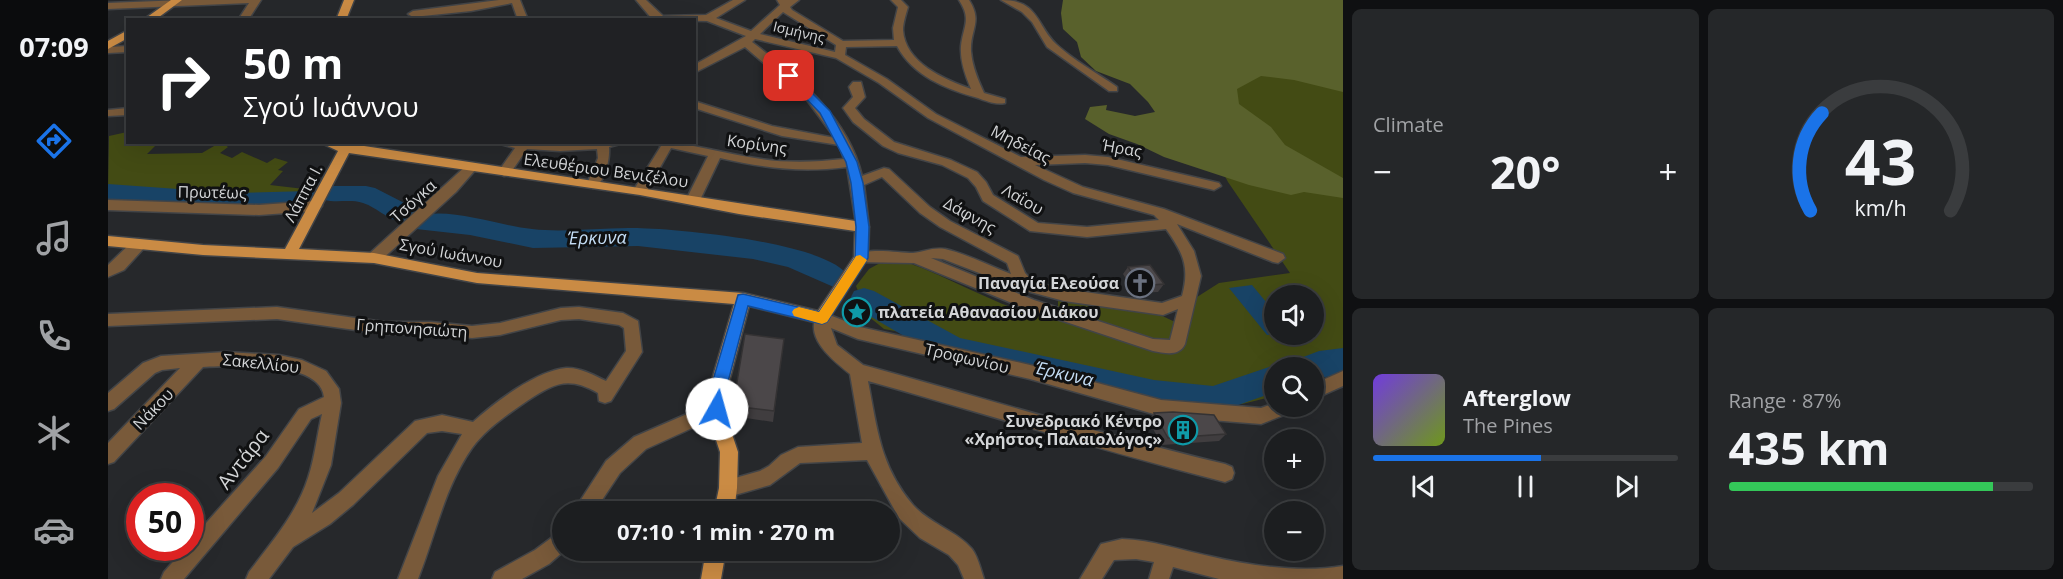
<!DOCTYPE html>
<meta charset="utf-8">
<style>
:root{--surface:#1c1e20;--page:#252729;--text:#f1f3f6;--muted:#a0a2a5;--line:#3a3c3e;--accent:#1a73e8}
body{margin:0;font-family:"Open Sans",sans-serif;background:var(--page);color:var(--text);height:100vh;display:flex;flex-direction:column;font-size:22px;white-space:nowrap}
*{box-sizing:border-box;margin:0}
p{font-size:20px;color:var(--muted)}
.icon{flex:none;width:33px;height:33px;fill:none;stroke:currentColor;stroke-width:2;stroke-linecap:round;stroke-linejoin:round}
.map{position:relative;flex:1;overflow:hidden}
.details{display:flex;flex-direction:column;gap:9px;padding:9px;background:#0f1012;width:720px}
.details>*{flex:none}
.guide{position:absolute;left:18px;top:18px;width:570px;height:126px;border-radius:0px;box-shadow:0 6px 24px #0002,0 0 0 2px var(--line);background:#202124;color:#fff;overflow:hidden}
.fabs{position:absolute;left:1156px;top:285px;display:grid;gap:12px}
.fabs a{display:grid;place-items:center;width:60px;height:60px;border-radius:50%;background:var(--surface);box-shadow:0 6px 24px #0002,0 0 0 2px var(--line);font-size:30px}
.speed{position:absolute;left:18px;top:483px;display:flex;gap:12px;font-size:30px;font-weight:700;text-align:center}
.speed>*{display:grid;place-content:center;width:78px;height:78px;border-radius:50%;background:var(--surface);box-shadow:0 6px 24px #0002,0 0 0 2px var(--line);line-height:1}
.speed .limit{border:9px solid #d22;background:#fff;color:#111}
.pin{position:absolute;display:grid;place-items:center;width:51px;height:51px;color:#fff;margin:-26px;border-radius:12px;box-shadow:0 3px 9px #0006}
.me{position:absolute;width:66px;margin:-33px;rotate:7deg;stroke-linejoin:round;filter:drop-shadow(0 0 4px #0008)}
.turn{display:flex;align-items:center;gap:21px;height:126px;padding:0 18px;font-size:27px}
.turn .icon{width:78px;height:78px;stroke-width:2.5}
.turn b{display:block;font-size:42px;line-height:51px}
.big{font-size:45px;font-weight:700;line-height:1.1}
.details .widget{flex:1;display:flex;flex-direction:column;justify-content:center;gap:9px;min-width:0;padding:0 21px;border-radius:9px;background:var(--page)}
.details .dial{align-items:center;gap:0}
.dial svg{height:156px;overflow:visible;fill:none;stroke:var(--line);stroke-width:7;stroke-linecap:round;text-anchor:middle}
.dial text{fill:var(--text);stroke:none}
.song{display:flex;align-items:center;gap:18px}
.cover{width:72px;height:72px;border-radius:9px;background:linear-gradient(135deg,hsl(260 70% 55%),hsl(80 70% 35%))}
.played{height:6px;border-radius:3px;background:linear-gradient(90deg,var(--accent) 55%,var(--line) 55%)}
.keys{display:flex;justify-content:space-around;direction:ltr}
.heat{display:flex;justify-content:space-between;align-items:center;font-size:33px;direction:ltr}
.charge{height:9px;border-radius:4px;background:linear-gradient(90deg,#34c759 87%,var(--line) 0)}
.details .tiles{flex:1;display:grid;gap:9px;grid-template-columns:repeat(2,1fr)}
.trip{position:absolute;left:444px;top:501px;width:348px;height:60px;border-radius:30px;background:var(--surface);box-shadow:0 6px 24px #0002,0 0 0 2px var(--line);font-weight:700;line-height:60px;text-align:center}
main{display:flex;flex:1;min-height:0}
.tabs{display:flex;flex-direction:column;width:108px;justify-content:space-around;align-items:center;background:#0b0c0d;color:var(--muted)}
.tabs .icon{width:42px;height:42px}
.tabs .on{color:var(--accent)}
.tabs b{font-size:27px;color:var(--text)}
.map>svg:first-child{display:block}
.green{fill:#434b14;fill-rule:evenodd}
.forest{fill:#59612c}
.water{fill:#184366}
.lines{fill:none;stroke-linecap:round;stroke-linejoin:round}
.river{fill:#184366;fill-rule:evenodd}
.minor-casing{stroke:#424447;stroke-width:3}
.major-casing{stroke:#424447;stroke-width:3}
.minor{fill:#795a3a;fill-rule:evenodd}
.major{fill:#ca8b44;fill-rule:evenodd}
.wall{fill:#403d3f}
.building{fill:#4b4749;stroke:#343233;stroke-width:1.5}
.route{fill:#1a73e8;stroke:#114b97;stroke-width:1.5}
.slow{fill:#f59e0b}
.labels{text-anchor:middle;stroke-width:6;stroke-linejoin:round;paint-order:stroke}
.far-street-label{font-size:14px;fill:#d3d5d7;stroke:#101112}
.street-label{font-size:16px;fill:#d3d5d7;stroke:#101112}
.poi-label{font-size:16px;font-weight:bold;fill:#d3d5d7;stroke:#101112;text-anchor:end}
.water-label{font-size:18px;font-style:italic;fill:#c5def6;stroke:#101112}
.near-street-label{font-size:20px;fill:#d3d5d7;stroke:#101112}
</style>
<main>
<nav class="tabs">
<b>07:09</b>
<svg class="icon on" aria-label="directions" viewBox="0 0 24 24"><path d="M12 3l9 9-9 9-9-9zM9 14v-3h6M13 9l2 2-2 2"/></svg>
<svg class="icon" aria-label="music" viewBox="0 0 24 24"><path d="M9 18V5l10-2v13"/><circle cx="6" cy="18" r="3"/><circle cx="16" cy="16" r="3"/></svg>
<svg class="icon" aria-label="phone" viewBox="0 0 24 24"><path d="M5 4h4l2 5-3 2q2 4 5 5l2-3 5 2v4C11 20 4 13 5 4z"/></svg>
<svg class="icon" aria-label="climate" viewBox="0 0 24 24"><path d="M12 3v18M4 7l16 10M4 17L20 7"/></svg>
<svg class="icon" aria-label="car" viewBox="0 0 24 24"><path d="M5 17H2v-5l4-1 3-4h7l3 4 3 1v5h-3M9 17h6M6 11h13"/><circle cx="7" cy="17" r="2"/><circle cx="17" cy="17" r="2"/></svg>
</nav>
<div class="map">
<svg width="1235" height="579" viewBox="0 0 1235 579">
<rect width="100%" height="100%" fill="#26282b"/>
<path class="green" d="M1235 0V370H1228L1206 380V368H1167V396L1134 404H1097L1056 401 1026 395 883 349 776 329 760 316 748 286 761 269 783 257C840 274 891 310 950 321V301L1046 312 1065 321 1082 322 1089 297 1111 283 1182 273 1120 182 1088 120ZM1167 296H1206V334H1167Z
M19 132 20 142 50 143 39 154 94 153 113 142 120 147 112 153 124 158 134 152 159 163 167 158 180 162 170 170 175 171 162 185 205 190 201 195C134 202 67 195 0 189L1 136Z"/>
<path class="forest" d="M955 0H1235V92L1186 80 1153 76 1129 89 1131 104 1163 127 1177 145 1235 178V198L1196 192 1183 195 1141 185 1056 157 1029 144 1001 134 977 119 982 107 999 105 998 110 1027 116 1047 112 1040 102 1022 84 988 71 973 57 969 42 955 29 953 13Z"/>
<path class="water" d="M1144 285 1167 313V334L1159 335 1121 288Z"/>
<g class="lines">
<path class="river" d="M0 184 126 193 201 191 210 193 214 199 210 205C154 220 58 206 0 200Z
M225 186H258L267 188 308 209 312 216C341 207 393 226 424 229 458 233 494 227 529 228 570 229 722 242 742 278L738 285 728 288 680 267 645 259 530 246 425 248 362 235 308 229 304 222C287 227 271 208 255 203 243 199 229 203 216 200L212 194 216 188Z
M756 288 766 291 852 338 1046 380 1105 386 1167 365 1175 368H1167V392L1105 414 1046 408 834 358 746 307 742 299 746 291Z
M1235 348V374L1206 379V368H1186L1190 359 1211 351Z"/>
<g class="minor-casing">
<path id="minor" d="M75 0H153L140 20H130L141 3 0 9V3Z
M391 0H412L420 20H410L404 3 363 11 305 17 300 14 305 11Z
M528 0H538L555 16 598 15 625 0H637L608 18 643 31 672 5 669 0H691L682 7 684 10 735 41 786 40 785 28 790 7 783 0H793L800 7C798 14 795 23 795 30 797 63 836 79 863 89 857 75 852 61 853 46 855 26 864 20 851 0H861C875 22 862 29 863 51 864 66 870 80 876 93L897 99V103C888 105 878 101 870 98 838 89 805 76 789 46L738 47 737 55 779 79 828 114 913 157 977 155 1000 157 1111 183 1113 186 1106 190 1000 165 977 163 927 165 975 187 1056 209 1175 254 1177 258 1170 263 1165 262 1069 224 1086 251 1093 276 1077 344C1071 357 1057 353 1045 351L916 308 806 263 748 262 746 258C754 246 791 253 805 253 816 252 824 247 837 249 859 254 882 266 903 274L899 263 832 227 812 213 774 177 756 185 761 227 759 230H749L739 167C692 173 657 168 612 158L592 200 585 204 578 200 600 156 563 148 537 194H527L525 191 553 146 544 142C582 142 616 154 653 159 681 163 708 162 736 159L731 145 674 136 586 108V101L664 126 727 138 699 100 637 47 586 73V65L638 36 599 21 545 20ZM675 12 728 45 727 52 652 34ZM647 39 728 58 771 83 820 118 936 180 965 193 1046 215 1051 220 979 227 930 223 885 195 878 182 869 172 843 160 786 142 756 119 747 108 757 97 753 82H745L741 87 745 97 735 108 745 122 775 146 790 153 834 165 860 178 868 187 875 201 922 231 979 237 1058 229C1075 253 1082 266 1074 296L1054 303 956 289 925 282 917 273 910 256 842 221 822 207 781 169 776 168 754 176C740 117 690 77 644 42ZM823 258 835 259 915 290 956 301 1055 315 1070 309 1062 340 1045 339 926 300Z
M893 0C931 0 928 25 948 44 965 60 989 73 1009 87V91H1001L939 47 924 22 914 12Z
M20 46V52L0 53V47Z
M20 108V115L0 116V110Z
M385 142H519L501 147C502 159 497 184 485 188L479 184 490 158 489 149 452 151 419 149 401 175 396 176 390 172 407 148Z
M363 164 369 168 348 192 271 262H261L259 258 261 254 359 165Z
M0 200 151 205 207 201 214 206 207 211 151 215 0 210Z
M31 239 38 244 36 248 16 270 0 277V265L26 240Z
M169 307 276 322H323L364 326 392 323 453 308 471 307 515 313 530 321 534 352 503 401 497 403 491 401 490 393C460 376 447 383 419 401 400 414 378 429 364 448 337 486 327 536 310 579H290L330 476 354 434 334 431 319 433 245 505 222 524 185 547 161 579H138L141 572C163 543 189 513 200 478 207 457 209 435 214 414L203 419 170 468 76 579H53L56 572 77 548H82V541L158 456 191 409 216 397C212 359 121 366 95 367L6 462 0 464V443L72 368 54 370 47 373 6 409 0 411V393L35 363 53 356 118 352 171 355 194 360 218 371 231 389 233 403 223 465 204 513 231 493 307 421 334 415 365 422C387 402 428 371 458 368 471 367 486 375 498 381L518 351 516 328 511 325 471 319 453 320 392 335 364 338 323 334H276L169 319 0 326V314Z
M714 312 752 327 922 365 1053 400 1153 408 1167 403V406H1188L1186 411 1153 424 1053 416 922 379 750 339 723 328 729 345 755 365C876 398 995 435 1117 464L1124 467 1126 473 1124 479 1117 482C997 452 879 414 760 381 769 428 772 466 805 505 822 524 849 531 864 549 870 557 873 570 876 579H856L850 565 841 555 812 538 791 518 759 460 692 463 662 485 620 497 613 494 611 488 613 482 652 471 661 466 673 455 690 447 754 443 742 374C726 361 696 339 709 314Z
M1235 371V386L1206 399V384Z
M609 401 615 404 618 409 615 414 538 449 512 473 486 512H465L498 461 526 437Z
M454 530V550H457L441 564 414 579H384L387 572 427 550Z
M1014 539C1045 540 1072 550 1101 556 1143 566 1193 573 1235 566V579H1111L1065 567 1061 579H1041L1046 562 1028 559 1006 560 994 579H972L993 544Z"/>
</g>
<g class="major-casing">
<path id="major" d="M63 0H74L47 20H35Z
M236 0H246L238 20H228Z
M20 30V38L0 49V41Z
M211 142H230L754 222 761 227 760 258 719 322 714 324 641 306 617 397 620 422 630 452 629 488 626 512H606L611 488 612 452 602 422 599 397 626 304 369 283 266 263 95 255 0 246V236L95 245 177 249 230 151ZM241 153 532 195 631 214 747 231 746 257 710 311 635 293 369 273 266 253 191 249Z
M598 550H618L613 579H593Z"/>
</g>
<use href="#minor" class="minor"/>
<use href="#major" class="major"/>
</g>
<path class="wall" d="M1020 267 1056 284 1050 292 1027 293 1015 274Z
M676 339 665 422 625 416V406Z
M1046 413 1118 434 1111 441 1054 445 1040 420Z"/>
<path class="building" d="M1042 265 1056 284 1032 286 1020 267Z
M637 334 676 339 666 411 625 406Z
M1065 412 1106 415 1118 434 1060 438 1046 413Z"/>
<path class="route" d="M678 74H685L722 111 749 162 755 183 761 227 760 258 719 322 714 324 640 306 616 397 617 409 614 414 609 416 603 414 600 397 630 295 635 294 711 312 747 258 748 227 743 183 738 162 712 113 678 78Z"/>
<path class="slow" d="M752 255 759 260 719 322 714 324 686 316 684 312 686 309 691 307 711 312 748 256Z"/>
<defs>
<g id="church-ring" transform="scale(1.5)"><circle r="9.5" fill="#101112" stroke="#6b7280" stroke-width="1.5"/><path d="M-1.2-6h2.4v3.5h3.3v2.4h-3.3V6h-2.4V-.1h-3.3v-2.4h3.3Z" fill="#6b7280"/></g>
<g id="sight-ring" transform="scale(1.5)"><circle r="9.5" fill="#101112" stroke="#0f9aa8" stroke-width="1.5"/><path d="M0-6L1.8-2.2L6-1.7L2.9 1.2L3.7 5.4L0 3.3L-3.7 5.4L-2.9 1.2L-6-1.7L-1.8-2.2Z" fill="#0f9aa8"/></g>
<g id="building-ring" transform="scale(1.5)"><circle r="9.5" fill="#101112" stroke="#0f9aa8" stroke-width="1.5"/><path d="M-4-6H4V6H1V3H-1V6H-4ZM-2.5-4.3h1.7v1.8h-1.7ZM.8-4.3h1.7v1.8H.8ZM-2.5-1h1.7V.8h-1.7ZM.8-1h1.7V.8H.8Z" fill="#0f9aa8"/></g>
</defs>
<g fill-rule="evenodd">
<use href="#church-ring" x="1032" y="283"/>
<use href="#sight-ring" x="749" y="312"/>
<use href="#building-ring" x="1075" y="430"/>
</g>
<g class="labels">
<g class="far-street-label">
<text transform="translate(691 32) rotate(13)" y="5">Ισμήνης</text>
</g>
<g class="street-label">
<text transform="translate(649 144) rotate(8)" y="6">Κορίνης</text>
<text transform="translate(913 144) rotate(27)" y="6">Μηδείας</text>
<text transform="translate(1014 148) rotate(10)" y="6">Ήρας</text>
<text transform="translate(498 170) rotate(8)" y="6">Ελευθέριου Βενιζέλου</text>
<text transform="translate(104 192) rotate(1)" y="6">Πρωτέως</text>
<text transform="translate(195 193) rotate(-62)" y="6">Λάππα Ι.</text>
<text transform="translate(915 199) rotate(30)" y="6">Λαΐου</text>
<text transform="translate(305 201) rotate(-42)" y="6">Τσόγκα</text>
<text transform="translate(862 215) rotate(29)" y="6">Δάφνης</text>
<text transform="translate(343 253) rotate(10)" y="6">Σγού Ιωάννου</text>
<text transform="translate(304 328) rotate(4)" y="6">Γρηπονησιώτη</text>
<text transform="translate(859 358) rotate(13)" y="6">Τροφωνίου</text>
<text transform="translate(153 363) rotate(6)" y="6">Σακελλίου</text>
<text transform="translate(45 409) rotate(-46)" y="6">Νάκου</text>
</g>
<g class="poi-label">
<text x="1011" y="289">Παναγία Ελεούσα</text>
<text x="770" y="318" text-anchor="start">πλατεία Αθανασίου Διάκου</text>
<text x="1054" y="427">Συνεδριακό Κέντρο<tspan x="1054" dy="18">«Χρήστος Παλαιολόγος»</tspan></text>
</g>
<g class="water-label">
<text transform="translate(489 238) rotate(-1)" y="6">Έρκυνα</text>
<text transform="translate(956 374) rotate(13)" y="6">Έρκυνα</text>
</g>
<g class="near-street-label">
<text transform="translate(135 459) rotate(-52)" y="7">Αντάρα</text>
</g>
</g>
</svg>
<div class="fabs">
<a><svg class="icon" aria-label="sound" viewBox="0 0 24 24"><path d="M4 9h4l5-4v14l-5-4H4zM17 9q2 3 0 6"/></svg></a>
<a><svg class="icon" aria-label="search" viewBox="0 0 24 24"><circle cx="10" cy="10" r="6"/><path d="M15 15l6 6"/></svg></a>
<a>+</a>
<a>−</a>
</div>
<div class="speed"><div class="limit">50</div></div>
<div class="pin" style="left:681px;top:76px;background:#d93025"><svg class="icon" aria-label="arrive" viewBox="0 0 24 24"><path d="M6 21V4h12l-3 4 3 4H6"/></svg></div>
<svg class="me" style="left:609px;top:409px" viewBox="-20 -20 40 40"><circle r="19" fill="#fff"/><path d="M0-13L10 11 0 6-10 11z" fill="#1a73e8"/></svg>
<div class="trip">07:10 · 1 min · 270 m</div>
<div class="guide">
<div class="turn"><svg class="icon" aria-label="right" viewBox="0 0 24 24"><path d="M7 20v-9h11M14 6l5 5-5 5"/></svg><div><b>50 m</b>Σγού Ιωάννου</div></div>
</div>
</div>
<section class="details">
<div class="tiles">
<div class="widget"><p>Climate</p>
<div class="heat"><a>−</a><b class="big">20°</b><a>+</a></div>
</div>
<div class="widget dial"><svg viewBox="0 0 100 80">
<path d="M14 69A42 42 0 1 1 86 69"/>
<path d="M14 69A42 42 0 0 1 20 19" stroke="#1a73e8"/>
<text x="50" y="56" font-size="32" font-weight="700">43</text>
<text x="50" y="72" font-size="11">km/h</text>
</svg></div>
<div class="widget">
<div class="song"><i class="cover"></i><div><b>Afterglow</b><p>The Pines</p></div></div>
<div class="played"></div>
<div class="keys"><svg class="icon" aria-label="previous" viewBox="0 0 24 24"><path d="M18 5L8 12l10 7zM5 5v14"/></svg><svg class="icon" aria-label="pause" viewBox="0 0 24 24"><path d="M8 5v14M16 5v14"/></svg><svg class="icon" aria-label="next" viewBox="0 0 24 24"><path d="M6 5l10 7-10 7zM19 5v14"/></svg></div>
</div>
<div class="widget"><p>Range · 87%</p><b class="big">435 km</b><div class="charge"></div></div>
</div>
</section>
</main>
